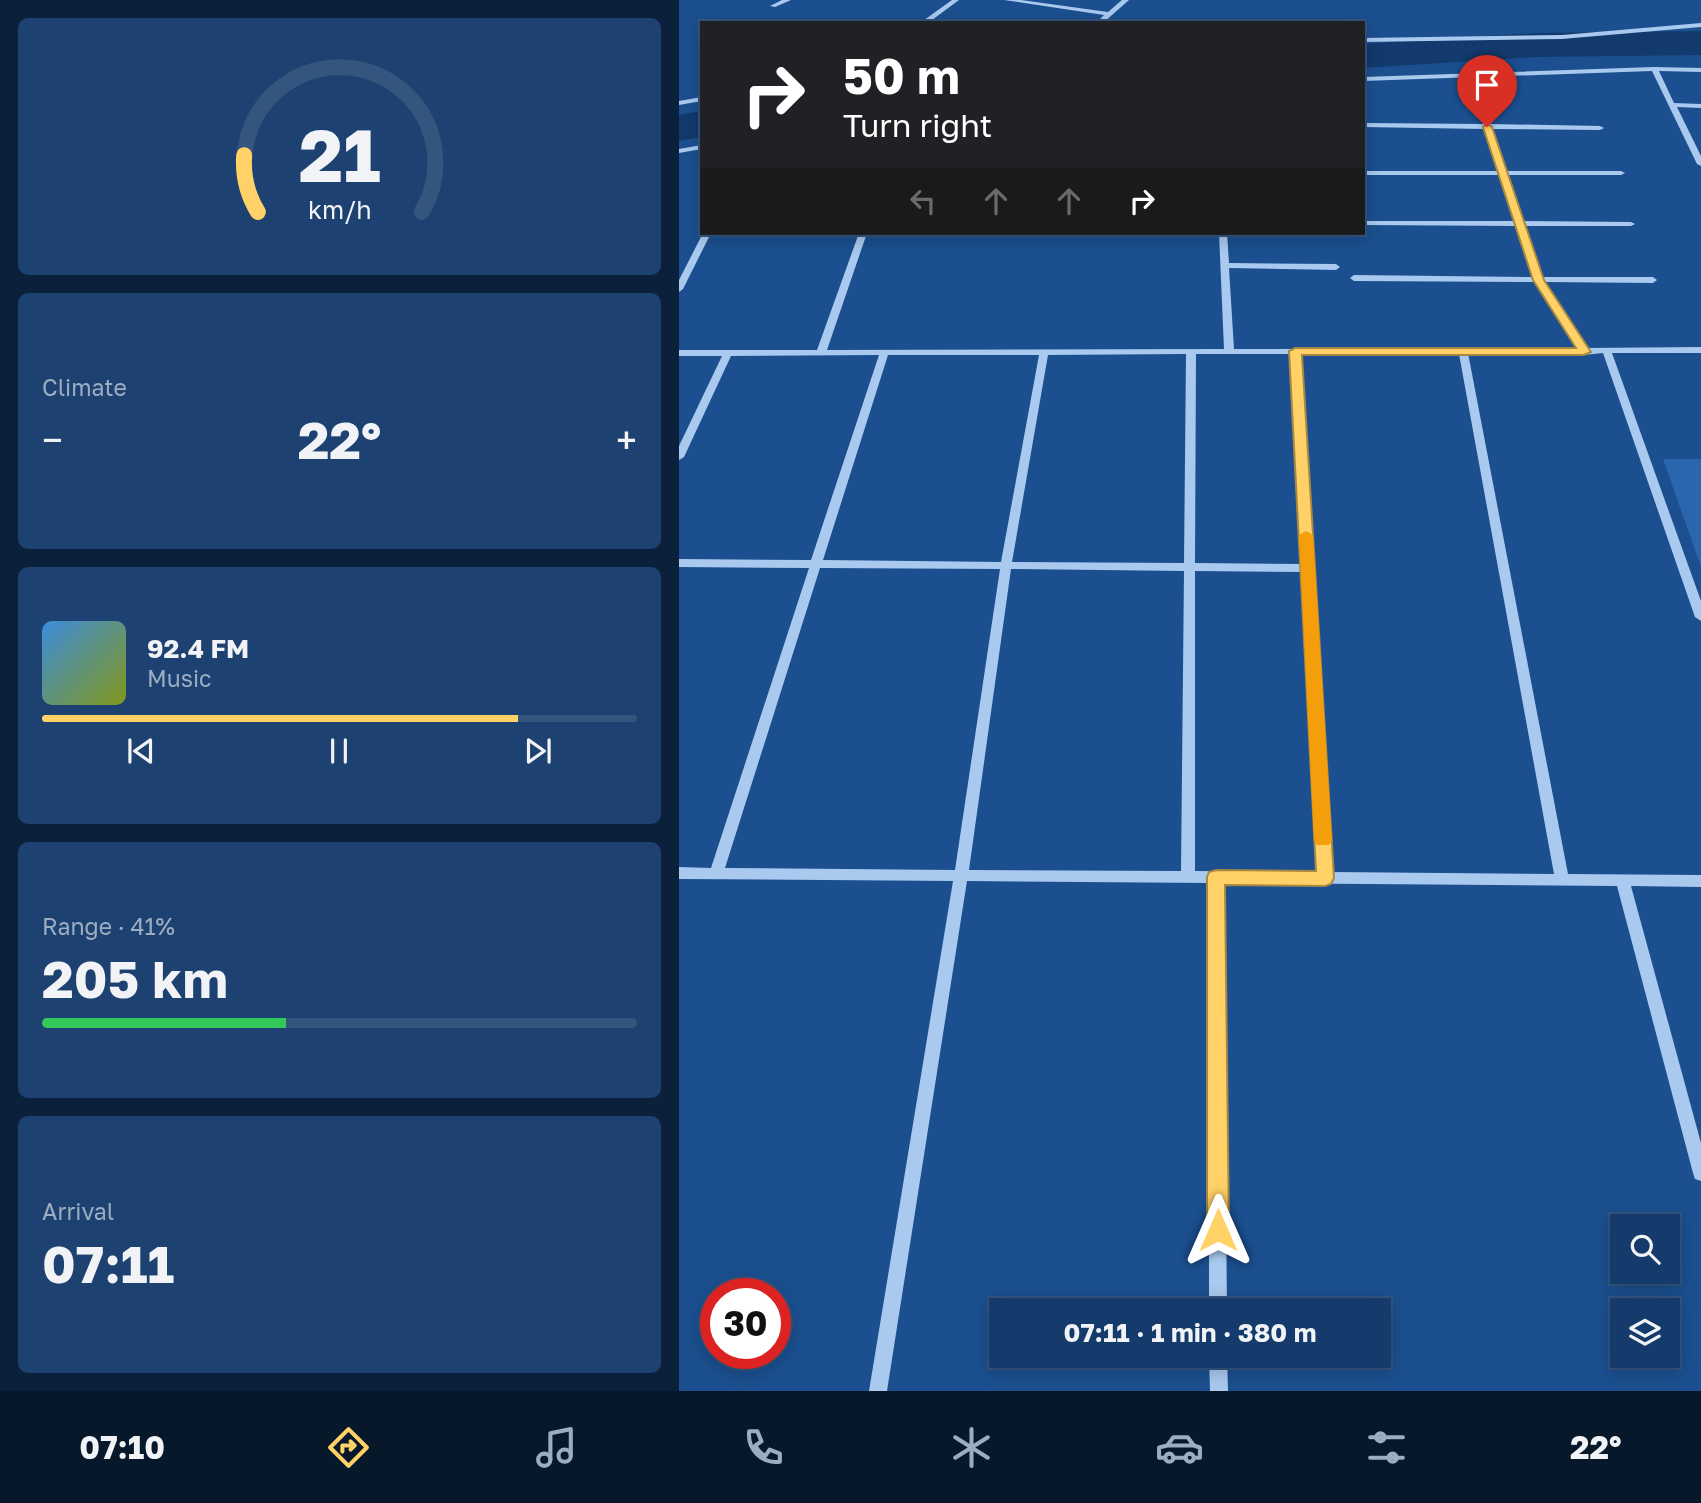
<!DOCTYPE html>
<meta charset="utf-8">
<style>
:root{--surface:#143b6b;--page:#1d4271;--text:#f1f3f6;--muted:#9dadc1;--line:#33557e;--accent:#ffd166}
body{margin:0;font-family:"Golos Text",sans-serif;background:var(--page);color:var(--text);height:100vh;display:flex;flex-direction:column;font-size:26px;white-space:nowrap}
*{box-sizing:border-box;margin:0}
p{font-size:23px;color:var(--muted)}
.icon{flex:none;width:38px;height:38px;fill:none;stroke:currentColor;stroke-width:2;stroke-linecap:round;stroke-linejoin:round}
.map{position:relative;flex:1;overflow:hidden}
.details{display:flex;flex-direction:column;gap:18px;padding:18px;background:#0b203b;width:679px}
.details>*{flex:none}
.top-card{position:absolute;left:21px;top:21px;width:665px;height:214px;border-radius:0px;box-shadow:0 4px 18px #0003,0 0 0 2px var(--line);background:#202124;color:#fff;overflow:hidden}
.fabs{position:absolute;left:931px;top:1214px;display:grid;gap:14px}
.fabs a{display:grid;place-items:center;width:70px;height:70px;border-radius:0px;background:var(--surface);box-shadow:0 4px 18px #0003,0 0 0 2px var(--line);font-size:35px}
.speed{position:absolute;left:21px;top:1278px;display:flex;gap:14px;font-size:35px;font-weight:700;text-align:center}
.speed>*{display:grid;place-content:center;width:91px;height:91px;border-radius:50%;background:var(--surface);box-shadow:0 4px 18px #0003,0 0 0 2px var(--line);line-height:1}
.speed .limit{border:10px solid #d22;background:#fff;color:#111}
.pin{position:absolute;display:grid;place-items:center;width:60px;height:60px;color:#fff;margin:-72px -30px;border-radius:50% 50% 50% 0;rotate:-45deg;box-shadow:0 0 7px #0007}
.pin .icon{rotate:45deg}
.me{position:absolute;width:77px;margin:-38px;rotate:0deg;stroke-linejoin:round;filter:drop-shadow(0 0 5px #0008)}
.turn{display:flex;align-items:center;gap:24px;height:147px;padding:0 28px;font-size:32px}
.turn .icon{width:91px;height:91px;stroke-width:2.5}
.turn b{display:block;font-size:49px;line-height:60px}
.lanes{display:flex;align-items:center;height:66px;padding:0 28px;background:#0003;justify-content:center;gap:35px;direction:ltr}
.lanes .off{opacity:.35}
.big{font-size:52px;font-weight:700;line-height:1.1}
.details .widget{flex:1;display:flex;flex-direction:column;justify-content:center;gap:10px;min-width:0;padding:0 24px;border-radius:10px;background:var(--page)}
.details .dial{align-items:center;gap:0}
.dial svg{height:182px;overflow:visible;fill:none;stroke:var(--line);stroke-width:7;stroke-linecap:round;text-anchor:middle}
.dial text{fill:var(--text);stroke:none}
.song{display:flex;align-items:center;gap:21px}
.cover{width:84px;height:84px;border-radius:10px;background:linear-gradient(135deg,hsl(210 70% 55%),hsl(70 70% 35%))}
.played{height:7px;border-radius:4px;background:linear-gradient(90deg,var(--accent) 80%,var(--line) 80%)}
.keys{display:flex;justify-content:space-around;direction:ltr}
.heat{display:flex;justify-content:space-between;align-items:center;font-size:38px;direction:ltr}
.charge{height:10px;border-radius:5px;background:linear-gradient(90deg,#34c759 41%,var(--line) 0)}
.trip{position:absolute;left:310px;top:1298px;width:402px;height:70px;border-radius:0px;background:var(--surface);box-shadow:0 4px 18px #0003,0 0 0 2px var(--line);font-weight:700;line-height:70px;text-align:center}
.tab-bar{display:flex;height:112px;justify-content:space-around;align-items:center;background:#08182b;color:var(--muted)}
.tab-bar .icon{width:49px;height:49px}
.tab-bar .on{color:var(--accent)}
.tab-bar b{font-size:32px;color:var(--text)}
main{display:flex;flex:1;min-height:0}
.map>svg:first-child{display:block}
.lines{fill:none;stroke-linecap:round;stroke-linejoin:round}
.river{fill:#123a6d;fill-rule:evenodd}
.building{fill:#2a66ad}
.minor{fill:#a9c9ee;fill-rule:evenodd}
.route{fill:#ffd166;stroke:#a68842;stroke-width:2}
.slow{fill:#f59e0b}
</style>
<main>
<section class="details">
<div class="widget dial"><svg viewBox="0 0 100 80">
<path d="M14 69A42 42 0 1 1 86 69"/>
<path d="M14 69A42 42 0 0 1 8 44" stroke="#ffd166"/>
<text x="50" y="56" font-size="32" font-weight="700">21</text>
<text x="50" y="72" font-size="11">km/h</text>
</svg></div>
<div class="widget"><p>Climate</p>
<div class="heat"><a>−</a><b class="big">22°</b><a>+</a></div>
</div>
<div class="widget">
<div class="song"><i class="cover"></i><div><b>92.4 FM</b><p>Music</p></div></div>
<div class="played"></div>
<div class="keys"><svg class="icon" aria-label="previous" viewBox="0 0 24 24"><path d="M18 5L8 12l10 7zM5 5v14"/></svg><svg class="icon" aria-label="pause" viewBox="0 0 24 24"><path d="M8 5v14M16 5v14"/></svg><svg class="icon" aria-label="next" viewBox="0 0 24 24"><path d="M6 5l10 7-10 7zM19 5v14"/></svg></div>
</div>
<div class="widget"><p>Range · 41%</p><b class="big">205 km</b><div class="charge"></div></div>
<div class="widget"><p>Arrival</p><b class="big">07:11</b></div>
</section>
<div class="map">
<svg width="1022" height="1391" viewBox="0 0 1022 1391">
<rect width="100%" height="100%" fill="#1b4f8f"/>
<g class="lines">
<path class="river" d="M1022 31V55L856 57 684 68V44L856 33Z
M23 111V137L0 141V115Z"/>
</g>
<path class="building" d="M984 459H1022V567Z"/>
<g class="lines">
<path class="minor" d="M103 0H112L96 7 91 6Z
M273 0H280L249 23H241Z
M325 0H342L429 12 443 0H450L424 23H417L425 15Z
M1022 23V27L883 39 684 42V38L883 35Z
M975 67 1022 68V72L980 71 995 103 1022 104V108L998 107 1022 156V166L1018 164 973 71 684 81V77Z
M801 95 808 97 811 124 921 126 925 128 921 130 812 129 826 171H942L946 173 942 175H828L843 221 952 222 956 224 952 226H845L862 277H974L978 280 974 283 865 282 907 348 1022 347V353H933L1022 601V621L1016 617 924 353 905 355 901 353H789L889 874 1022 875V887L952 886 1022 1143V1181L1016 1179 1014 1173 938 886 544 883 548 1311H530V883L288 881 208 1391H190L274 881 0 879V867L32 868 130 568 0 567V559L132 560 200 355 52 356 5 457 0 460V446L43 356H0V350H138L180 233H188L148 350 545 349 540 233H548L550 263 657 264 661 267 657 270 550 268 555 349 898 348 856 282 675 281 671 278 675 275 854 277 837 226 684 225V221H835L820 175H684V171H819L805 129 684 127V123L804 124ZM507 354 505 563 333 562 369 355ZM517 354H611L623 564 516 563ZM621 354H780L875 874 653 872ZM209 355H360L322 562 144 560ZM141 568 321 569 276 870 46 868ZM332 569 505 571 502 871 290 870ZM516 571 623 572 639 872 516 871Z
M23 97V101L0 105V101Z
M23 145V149L0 153V149Z
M24 233H32L4 289 0 292V280Z
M530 1356H548L549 1391H531Z"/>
</g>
<path class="route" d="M808 124 813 127 865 280 912 352 905 355H623L655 878 652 884 646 886 546 885 550 1230 546 1237 539 1240 531 1237 528 1230V877L530 872 537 870 637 871 610 351 616 348H897L854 280 804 127Z"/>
<path class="slow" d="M627 531 634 535 653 840 650 845H638L635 840 620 535Z"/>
</svg>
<div class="fabs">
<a><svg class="icon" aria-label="search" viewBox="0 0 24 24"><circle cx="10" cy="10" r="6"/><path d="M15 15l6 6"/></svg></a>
<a><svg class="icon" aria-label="layers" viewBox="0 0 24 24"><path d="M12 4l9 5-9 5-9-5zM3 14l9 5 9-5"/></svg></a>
</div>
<div class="speed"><div class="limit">30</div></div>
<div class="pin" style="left:808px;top:127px;background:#d93025"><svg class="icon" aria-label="arrive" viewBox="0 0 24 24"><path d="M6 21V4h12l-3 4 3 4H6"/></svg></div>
<svg class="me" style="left:539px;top:1230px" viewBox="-20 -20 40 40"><path d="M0-17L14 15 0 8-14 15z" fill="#ffd166" stroke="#fff" stroke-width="4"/></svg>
<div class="trip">07:11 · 1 min · 380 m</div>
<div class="top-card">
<div class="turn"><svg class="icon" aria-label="right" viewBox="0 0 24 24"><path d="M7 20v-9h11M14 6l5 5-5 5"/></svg><div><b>50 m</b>Turn right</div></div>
<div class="lanes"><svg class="icon off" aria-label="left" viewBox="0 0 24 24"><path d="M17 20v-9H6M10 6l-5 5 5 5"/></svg><svg class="icon off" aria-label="ahead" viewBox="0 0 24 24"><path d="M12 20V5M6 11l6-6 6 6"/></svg><svg class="icon off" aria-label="ahead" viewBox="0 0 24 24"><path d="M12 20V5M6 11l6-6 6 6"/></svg><svg class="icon" aria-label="right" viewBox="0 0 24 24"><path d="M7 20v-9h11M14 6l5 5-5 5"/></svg></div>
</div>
</div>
</main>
<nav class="tab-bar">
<b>07:10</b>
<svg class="icon on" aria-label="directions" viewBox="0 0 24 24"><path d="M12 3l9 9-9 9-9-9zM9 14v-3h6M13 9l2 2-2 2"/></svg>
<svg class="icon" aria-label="music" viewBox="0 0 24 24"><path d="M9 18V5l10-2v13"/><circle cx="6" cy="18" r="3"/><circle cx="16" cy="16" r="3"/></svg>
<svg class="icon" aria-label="phone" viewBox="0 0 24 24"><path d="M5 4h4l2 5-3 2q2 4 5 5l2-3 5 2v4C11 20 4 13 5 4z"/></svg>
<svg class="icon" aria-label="climate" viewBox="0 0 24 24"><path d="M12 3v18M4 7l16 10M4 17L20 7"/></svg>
<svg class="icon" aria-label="car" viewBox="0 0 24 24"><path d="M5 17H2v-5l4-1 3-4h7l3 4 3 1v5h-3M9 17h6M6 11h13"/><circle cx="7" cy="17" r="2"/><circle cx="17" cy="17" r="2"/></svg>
<svg class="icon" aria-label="filters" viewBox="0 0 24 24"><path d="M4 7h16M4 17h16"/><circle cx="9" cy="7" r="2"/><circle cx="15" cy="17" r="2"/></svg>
<b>22°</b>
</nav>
